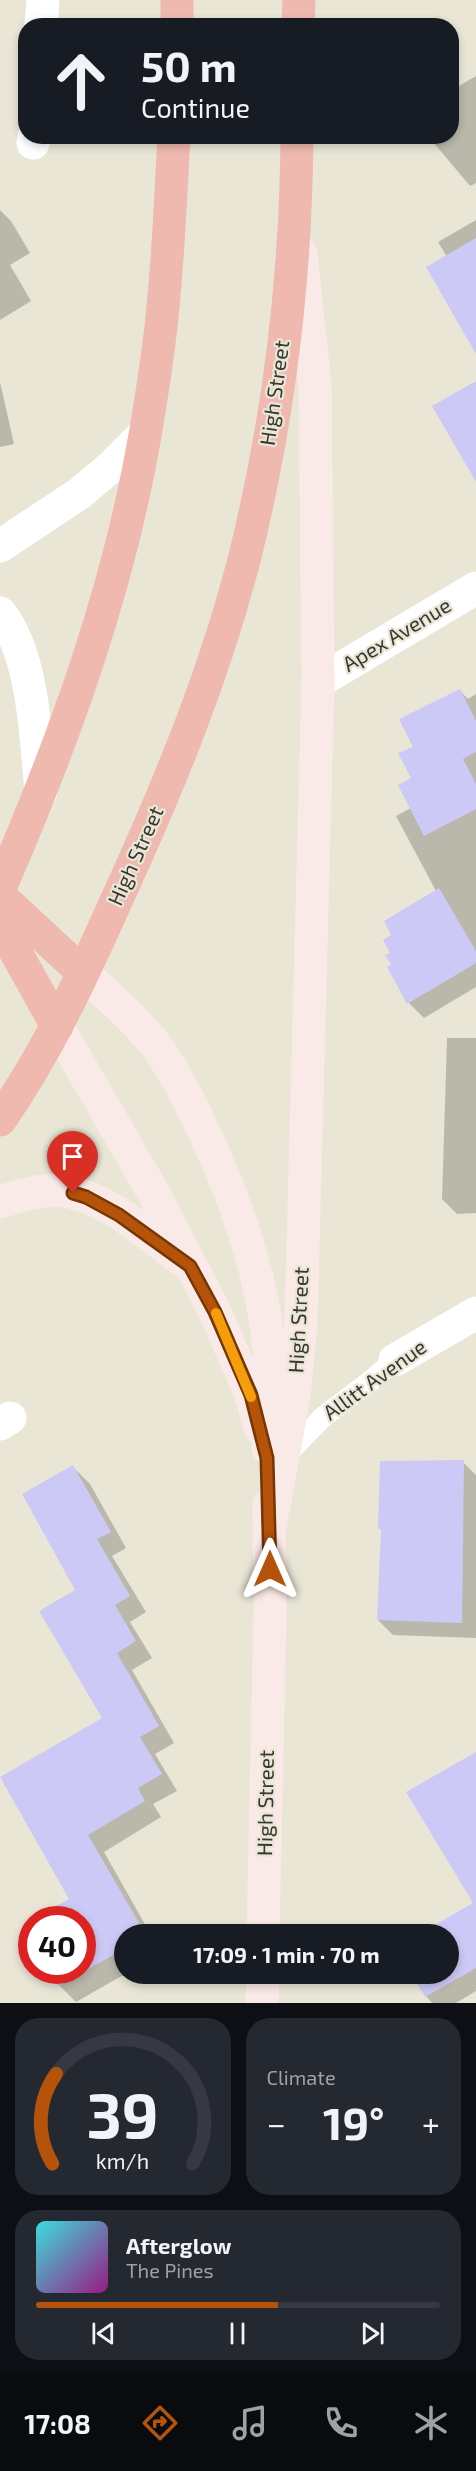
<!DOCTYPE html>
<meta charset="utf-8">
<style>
:root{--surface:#171b24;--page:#242831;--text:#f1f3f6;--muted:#9ea1a6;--line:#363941;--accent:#b45309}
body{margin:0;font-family:"Exo 2",sans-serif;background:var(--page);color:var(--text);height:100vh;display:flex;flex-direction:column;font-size:22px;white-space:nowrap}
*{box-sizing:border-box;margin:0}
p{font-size:20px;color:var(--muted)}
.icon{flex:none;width:33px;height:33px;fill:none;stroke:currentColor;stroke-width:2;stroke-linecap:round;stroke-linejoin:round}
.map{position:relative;height:2003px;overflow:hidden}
.details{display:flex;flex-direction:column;gap:15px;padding:15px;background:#0d0f14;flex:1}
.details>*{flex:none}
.banner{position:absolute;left:18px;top:18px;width:441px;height:126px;border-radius:24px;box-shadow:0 3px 9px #0003;background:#171b24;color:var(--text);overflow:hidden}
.speed{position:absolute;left:18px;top:1906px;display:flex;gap:12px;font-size:30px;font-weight:700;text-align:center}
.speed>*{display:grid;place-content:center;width:78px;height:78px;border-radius:50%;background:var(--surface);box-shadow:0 3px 9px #0003;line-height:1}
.speed .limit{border:9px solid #d22;background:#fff;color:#111}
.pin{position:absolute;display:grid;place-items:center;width:51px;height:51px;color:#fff;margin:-62px -26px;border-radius:50% 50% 50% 0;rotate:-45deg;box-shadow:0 0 6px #0007}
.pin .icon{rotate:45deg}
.me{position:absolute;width:66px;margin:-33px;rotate:0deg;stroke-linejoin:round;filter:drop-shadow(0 0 4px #0008)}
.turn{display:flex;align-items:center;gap:21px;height:126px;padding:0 24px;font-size:27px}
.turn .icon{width:78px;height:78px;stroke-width:2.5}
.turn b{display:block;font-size:42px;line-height:51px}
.big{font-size:45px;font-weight:700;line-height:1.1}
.details .widget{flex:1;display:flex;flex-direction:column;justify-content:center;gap:9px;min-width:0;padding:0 21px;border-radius:24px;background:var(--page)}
.details .dial{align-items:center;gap:0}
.dial svg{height:156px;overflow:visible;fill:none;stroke:var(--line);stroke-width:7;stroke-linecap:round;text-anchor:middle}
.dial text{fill:var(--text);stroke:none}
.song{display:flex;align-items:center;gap:18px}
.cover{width:72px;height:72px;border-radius:9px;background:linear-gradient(135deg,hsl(180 70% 55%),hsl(310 70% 35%))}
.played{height:6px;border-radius:3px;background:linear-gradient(90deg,var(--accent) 60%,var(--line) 60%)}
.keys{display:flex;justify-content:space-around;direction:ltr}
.heat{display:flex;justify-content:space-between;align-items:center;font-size:33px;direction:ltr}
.details .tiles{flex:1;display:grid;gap:15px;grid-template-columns:1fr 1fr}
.widget:last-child{grid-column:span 2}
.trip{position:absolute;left:114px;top:1924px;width:345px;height:60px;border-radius:30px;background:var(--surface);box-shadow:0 3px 9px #0003;font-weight:700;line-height:60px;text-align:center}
.dock{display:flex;height:96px;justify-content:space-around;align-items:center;background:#090b0e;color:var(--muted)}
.dock .icon{width:42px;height:42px}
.dock .on{color:var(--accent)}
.dock b{font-size:27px;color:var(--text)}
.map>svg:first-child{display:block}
.shadow{fill:#0003}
.building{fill:#cdc9f6}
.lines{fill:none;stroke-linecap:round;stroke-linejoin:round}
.lane{stroke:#fff;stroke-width:21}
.street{stroke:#fff;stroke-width:33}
.secondary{stroke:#faeae7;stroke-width:33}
.highway{stroke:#efb9b0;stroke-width:33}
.route-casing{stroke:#753606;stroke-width:15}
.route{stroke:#b45309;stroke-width:10}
.slow{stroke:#f59e0b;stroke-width:10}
.labels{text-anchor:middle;stroke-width:4.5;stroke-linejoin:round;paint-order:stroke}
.street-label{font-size:21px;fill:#383731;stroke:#e9e6d6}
</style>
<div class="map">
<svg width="476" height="2003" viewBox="0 0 476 2003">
<rect width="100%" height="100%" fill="#e9e6d6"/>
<path class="shadow" d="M476 76V183L470 186 428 136H452V90Z
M0 210 11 221 30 253 10 265 31 301 0 320Z
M476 220V351L447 257 438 242Z
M0 382 14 444 0 447Z
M460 691 468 699 476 694V987L424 1018 409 1003 392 953 393 936 436 891 396 816 411 808 415 747Z
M447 1038H476V1213L457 1214 442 1199Z
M463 1462 476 1475V1638L393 1635 378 1620 382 1531 380 1528Z
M73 1467 90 1484 126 1548 112 1556 146 1612 130 1622 152 1658 132 1670 174 1743 155 1754 177 1791 153 1804 161 1817 104 1852 151 1935H124L125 1974 76 2002 59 1985 51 1971H82V1920H35L71 1900 104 1718 77 1590Z
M476 1907V1991L456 2003H432L426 1996 413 1974H448V1935H420Z"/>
<path class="building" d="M476 238V354L426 267Z
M476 381V482L432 406Z
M460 689 476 721V752L463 759 476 784V809L424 836 398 785 411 778 398 753 413 747 399 719Z
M439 888 476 951V963L407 1004 387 967 391 964 385 955 390 953 383 940 391 935 384 921Z
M464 1460 462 1623 377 1620 381 1529H378L380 1461Z
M73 1465 111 1532 97 1539 130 1596 115 1605 136 1641 117 1653 159 1726 140 1737 162 1774 138 1788 145 1801 88 1835 146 1935H124V1949L58 1986 50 1971H82V1920H32V1938L24 1924 69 1899 0 1777 102 1718 39 1611 75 1590 22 1494Z
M476 1752V1968L425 1997 411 1974H448V1935H417L473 1903 406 1792Z"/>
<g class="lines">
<path class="lane" d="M285 1456 323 1417 372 1380 395 1360"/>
<path class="street" d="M41 26 43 0
M33 143 34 136
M0 546 80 493 112 466 145 433
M0 613C34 655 36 740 41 792
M318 682 476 588
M395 1360 476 1313
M0 1424 10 1418"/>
<path class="secondary" d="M82 972C107 995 133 1017 154 1043 169 1062 180 1084 191 1105 229 1181 263 1267 269 1352 271 1384 269 1416 268 1448
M57 1026 153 1192 215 1312 251 1395 260 1428
M0 1202C19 1196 43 1188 64 1191 106 1196 152 1238 186 1263
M270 1527 294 1396 301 1322 318 682 315 385 301 253
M263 1935 270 1611 269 1505
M262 2003 263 1974"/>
<path class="highway" d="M177 26V0
M298 26 299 0
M0 888C64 741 119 589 146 430 153 386 161 340 164 295 169 243 171 189 174 136
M0 896 82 972
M0 924 57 1026
M0 1120C48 1051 83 975 117 899 168 788 215 674 245 556 279 419 296 277 297 136"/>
</g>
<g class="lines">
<g class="route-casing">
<path id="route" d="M73 1193 86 1197 119 1215 190 1266 215 1312 251 1395 267 1458 270 1569"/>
</g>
<use href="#route" class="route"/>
<path class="slow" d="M216 1313 251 1397"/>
</g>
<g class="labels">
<g class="street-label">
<text transform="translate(275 393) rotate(-82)" y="7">High Street</text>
<text transform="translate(397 635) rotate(-31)" y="7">Apex Avenue</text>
<text transform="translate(136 856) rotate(-66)" y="7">High Street</text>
<text transform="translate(299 1320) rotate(-87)" y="7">High Street</text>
<text transform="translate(375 1380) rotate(-36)" y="7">Allitt Avenue</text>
<text transform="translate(266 1803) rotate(-89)" y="7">High Street</text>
</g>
</g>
</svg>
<div class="speed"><div class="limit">40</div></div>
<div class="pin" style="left:73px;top:1193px;background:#d93025"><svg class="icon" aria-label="arrive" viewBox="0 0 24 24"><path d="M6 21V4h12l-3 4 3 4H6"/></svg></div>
<svg class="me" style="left:270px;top:1569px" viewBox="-20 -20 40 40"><path d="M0-17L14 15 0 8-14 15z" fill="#b45309" stroke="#fff" stroke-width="4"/></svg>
<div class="trip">17:09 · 1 min · 70 m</div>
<div class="banner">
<div class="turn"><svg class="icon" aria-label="ahead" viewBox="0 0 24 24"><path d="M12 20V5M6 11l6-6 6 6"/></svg><div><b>50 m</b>Continue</div></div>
</div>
</div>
<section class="details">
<div class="tiles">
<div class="widget dial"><svg viewBox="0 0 100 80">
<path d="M14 69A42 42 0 1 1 86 69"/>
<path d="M14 69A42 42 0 0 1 16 23" stroke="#b45309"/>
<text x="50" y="56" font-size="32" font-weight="700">39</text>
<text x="50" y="72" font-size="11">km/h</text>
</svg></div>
<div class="widget"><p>Climate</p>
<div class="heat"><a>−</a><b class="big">19°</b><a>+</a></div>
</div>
<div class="widget">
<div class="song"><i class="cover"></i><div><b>Afterglow</b><p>The Pines</p></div></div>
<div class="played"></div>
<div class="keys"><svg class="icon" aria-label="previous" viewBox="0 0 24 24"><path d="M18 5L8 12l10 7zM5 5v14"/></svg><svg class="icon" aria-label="pause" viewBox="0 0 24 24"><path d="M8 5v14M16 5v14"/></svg><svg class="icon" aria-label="next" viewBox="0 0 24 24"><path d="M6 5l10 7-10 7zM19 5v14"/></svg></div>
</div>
</div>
</section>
<nav class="dock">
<b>17:08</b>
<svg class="icon on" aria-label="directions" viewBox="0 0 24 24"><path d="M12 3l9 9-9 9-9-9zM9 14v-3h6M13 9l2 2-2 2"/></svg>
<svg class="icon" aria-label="music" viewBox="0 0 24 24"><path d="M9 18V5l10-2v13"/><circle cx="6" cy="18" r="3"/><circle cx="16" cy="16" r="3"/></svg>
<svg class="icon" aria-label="phone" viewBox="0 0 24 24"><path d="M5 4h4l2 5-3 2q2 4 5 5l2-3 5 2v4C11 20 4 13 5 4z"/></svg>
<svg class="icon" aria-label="climate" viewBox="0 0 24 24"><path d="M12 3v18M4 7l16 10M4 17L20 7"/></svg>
</nav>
